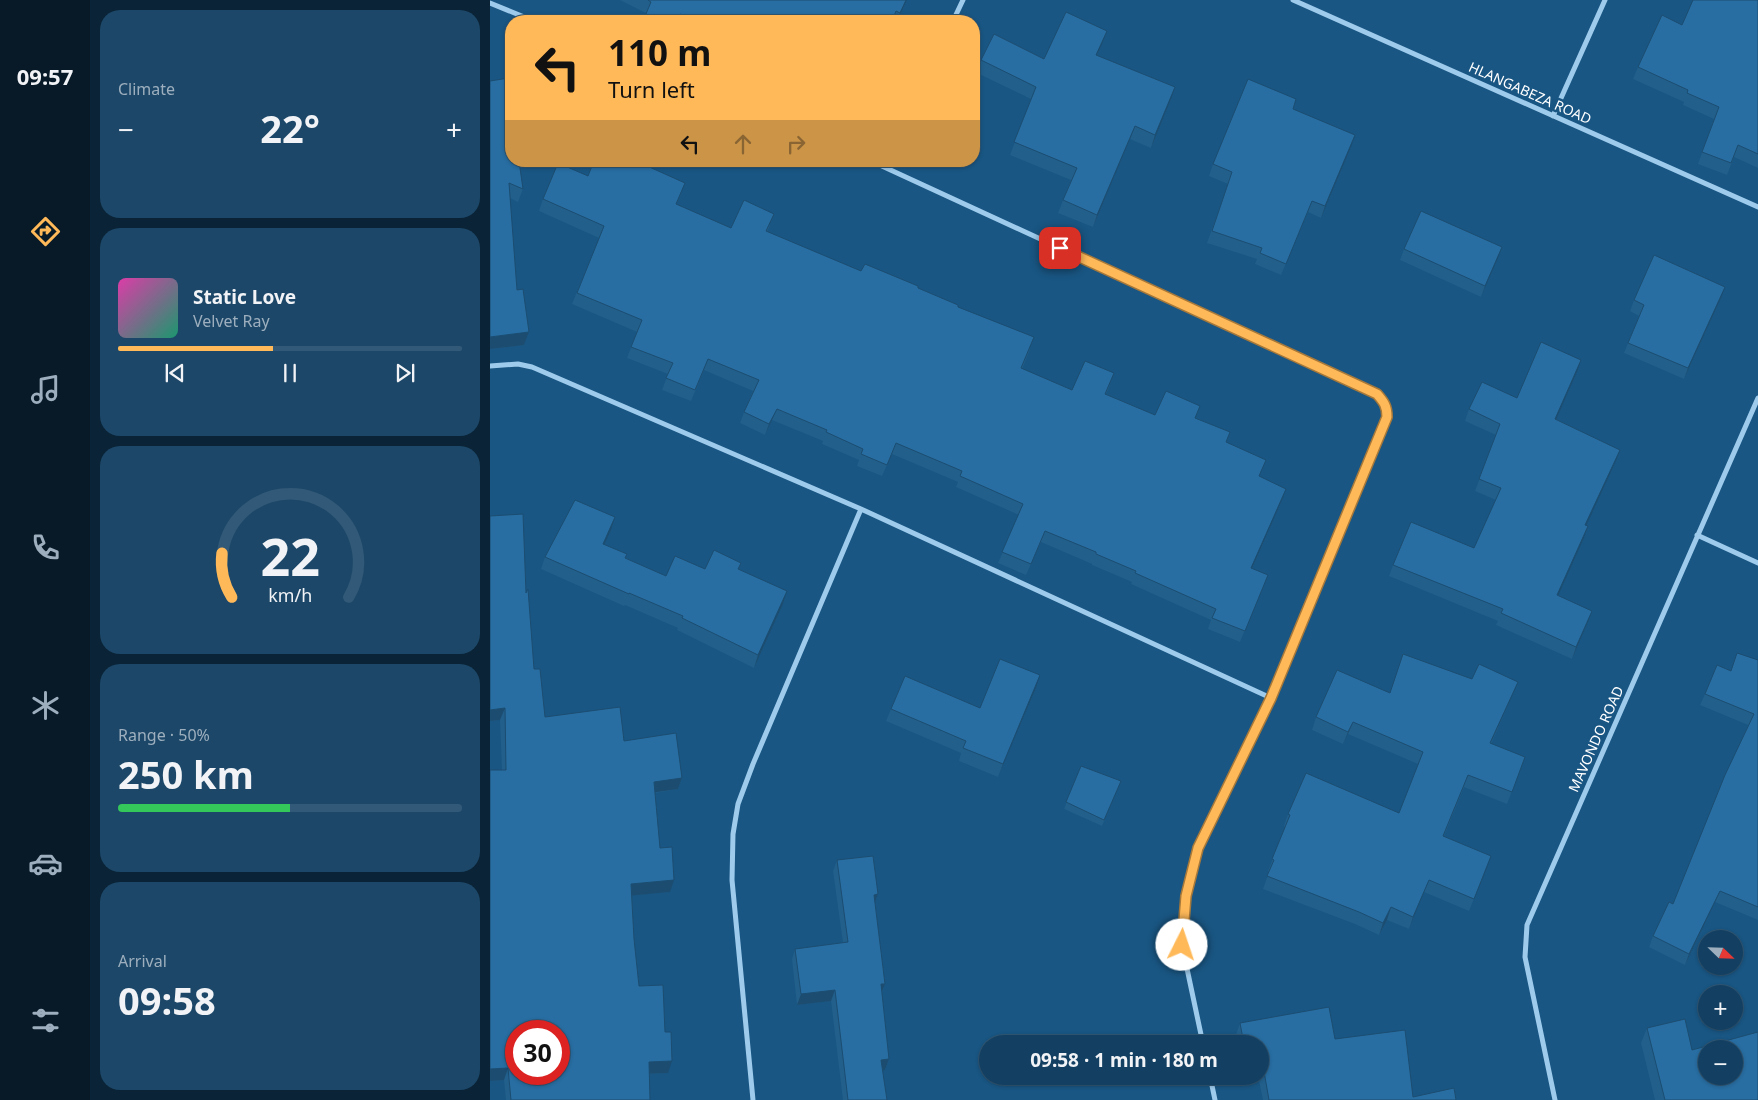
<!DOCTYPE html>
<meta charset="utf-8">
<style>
:root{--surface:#134062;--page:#1c4768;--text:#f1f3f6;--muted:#9dafbe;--line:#325977;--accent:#ffb959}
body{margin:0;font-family:"Noto Sans",sans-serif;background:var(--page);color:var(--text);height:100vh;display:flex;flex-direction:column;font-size:19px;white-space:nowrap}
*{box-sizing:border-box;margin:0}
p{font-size:16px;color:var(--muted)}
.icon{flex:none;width:28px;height:28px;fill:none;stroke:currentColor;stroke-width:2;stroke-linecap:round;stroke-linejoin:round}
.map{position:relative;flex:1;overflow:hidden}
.side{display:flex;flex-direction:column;gap:10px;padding:10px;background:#0a2336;width:400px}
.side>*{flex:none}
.banner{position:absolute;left:15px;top:15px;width:475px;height:152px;border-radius:20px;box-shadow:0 1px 4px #0004,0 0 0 1px var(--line);background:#ffb959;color:#111;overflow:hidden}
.needle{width:32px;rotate:113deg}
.fabs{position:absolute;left:1208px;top:930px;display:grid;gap:10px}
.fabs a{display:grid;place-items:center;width:45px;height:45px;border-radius:50%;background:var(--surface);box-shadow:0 1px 4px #0004,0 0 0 1px var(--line);font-size:25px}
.speed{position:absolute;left:15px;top:1020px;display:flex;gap:10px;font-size:25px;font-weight:700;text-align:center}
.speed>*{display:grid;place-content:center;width:65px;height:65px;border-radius:50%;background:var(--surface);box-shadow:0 1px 4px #0004,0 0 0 1px var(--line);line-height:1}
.speed .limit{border:8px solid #d22;background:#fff;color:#111}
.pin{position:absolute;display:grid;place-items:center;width:42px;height:42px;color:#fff;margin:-21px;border-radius:10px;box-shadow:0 2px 8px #0006}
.me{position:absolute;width:55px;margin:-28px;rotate:4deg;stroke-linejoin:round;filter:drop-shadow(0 0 4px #0008)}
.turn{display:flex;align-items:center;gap:18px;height:105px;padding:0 20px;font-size:22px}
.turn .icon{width:65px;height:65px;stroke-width:2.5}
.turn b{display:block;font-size:35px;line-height:42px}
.lanes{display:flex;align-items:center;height:48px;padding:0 20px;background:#0003;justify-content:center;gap:25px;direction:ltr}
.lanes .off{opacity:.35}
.big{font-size:38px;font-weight:700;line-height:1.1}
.side .widget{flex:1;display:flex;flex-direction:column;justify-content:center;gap:8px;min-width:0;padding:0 18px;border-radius:20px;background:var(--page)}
.side .dial{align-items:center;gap:0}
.dial svg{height:130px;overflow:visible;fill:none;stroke:var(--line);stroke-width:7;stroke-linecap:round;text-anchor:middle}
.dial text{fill:var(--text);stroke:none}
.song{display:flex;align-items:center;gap:15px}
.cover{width:60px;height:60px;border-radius:8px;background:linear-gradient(135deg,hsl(320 70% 55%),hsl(160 70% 35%))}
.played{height:5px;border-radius:2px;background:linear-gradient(90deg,var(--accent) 45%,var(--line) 45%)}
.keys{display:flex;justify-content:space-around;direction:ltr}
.heat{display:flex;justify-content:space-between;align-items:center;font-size:28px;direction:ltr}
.charge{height:8px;border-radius:4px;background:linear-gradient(90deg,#34c759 50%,var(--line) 0)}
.trip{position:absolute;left:489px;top:1035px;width:290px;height:50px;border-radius:25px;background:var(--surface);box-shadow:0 1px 4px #0004,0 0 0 1px var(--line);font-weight:700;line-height:50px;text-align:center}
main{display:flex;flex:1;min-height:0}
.dock{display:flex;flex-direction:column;width:90px;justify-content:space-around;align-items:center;background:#081a27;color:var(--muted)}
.dock .icon{width:35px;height:35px}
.dock .current{color:var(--accent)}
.dock b{font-size:22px;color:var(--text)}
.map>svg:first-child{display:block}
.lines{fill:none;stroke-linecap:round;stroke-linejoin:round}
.street{stroke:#9ecbec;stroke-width:5}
.wall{fill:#225f8b}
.shaded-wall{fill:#1c4d71}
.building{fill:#286ea2;stroke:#1c4d71;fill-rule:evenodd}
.route-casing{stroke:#a6783a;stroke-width:12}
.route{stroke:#ffb959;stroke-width:9}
.labels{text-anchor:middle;stroke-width:5;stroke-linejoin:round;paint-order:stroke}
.street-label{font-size:14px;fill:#fff;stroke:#195683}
</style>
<main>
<nav class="dock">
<b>09:57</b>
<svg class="icon current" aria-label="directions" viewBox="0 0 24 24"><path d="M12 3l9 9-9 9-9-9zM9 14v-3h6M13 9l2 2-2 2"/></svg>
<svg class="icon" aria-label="music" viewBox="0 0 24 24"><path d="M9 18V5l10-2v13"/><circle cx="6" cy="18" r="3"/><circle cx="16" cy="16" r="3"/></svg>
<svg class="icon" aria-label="phone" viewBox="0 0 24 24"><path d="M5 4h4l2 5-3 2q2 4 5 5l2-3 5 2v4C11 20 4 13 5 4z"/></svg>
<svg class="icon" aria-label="climate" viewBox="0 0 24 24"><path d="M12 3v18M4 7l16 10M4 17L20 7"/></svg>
<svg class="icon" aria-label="car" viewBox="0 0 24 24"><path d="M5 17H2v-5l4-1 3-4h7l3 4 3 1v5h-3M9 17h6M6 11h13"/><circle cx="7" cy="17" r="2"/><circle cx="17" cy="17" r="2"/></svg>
<svg class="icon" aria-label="filters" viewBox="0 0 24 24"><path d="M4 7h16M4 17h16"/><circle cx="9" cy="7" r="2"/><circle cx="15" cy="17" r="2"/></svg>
</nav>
<section class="side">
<div class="widget"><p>Climate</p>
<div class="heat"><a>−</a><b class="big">22°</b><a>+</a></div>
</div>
<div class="widget">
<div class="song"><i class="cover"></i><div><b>Static Love</b><p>Velvet Ray</p></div></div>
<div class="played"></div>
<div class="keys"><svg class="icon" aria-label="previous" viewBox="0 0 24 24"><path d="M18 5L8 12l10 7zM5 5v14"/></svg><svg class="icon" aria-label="pause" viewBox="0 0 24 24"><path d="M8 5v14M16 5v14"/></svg><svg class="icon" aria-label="next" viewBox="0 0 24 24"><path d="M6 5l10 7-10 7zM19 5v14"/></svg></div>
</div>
<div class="widget dial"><svg viewBox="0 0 100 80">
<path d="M14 69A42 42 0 1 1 86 69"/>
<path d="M14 69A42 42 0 0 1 8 42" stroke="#ffb959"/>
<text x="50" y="56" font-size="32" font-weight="700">22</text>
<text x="50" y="72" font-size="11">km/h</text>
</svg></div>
<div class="widget"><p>Range · 50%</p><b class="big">250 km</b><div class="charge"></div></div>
<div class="widget"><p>Arrival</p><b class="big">09:58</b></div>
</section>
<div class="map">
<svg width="1268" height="1100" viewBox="0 0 1268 1100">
<rect width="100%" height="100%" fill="#195683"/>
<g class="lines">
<path class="street" d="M803 0 1268 207
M0 3 44 21
M463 21 473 0
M1063 116 1115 0
M381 161 887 394C894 402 897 406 897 417L781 698 708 848 696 896 692 945 713 1044
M0 366 28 364 42 367 371 509 781 698
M1207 535 1268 563
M720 1076 725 1100
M263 1100 242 880 243 834 248 804 263 764 371 509
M1065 1100 1035 957 1037 925 1268 398"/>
</g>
<path class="wall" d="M130 0H417L407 21H153L156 13Z
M1268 0V168L1244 157 1237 175 1208 164 1224 119 1193 105 1194 102 1143 79 1148 67 1192 25Z
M617 31 607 55 681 99 661 148 640 139 603 227 568 213 581 180 520 155 541 99 487 73 491 60 554 59Z
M0 81 33 189 28 202 20 198 27 290 39 332 34 345 0 349Z
M806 99 803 109 861 147 831 218 818 212 791 275 765 264 767 259 717 243 738 184 719 176 723 164Z
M98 176 191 194 186 204 241 228 280 225 277 232 371 271 428 288 468 307 540 349 532 369 582 390 620 385 616 394 665 415 706 418 740 432 736 443 769 476 796 489 792 500 762 569 778 575 750 642 718 629 721 620 641 584 642 582 602 565V564L551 542 536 575 508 563 529 515 466 487 468 482 402 454 392 476 367 466 369 460 332 444 333 441 282 420 275 435 250 423 254 412 263 391 214 370 201 401 172 390 178 374 137 358 147 332 82 304 109 238 49 211 53 199Z
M914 249 1008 258 991 297 910 260Z
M1231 298 1194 379 1134 353 1149 316 1140 311 1144 300Z
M1087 372 1066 419 1130 450 1126 461 1096 525 1098 526 1094 538 1068 595 1098 622 1082 659 1006 625 1008 621 899 576 903 565 984 548 1006 500 985 491 1006 435 975 421 979 409 1027 398Z
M0 516 36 593 44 669 55 717 134 741 192 778 188 789 165 793 170 848 180 892 142 895 144 939 149 986 175 1032 178 1073 159 1074 160 1100H16L14 1080 0 1081V770H12L10 720 0 721Z
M121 530 114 544 136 558 176 576 215 569H249L297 591 293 604 264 668 187 630 188 628 135 605 134 606 51 569 55 557Z
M1268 660V920L1225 902 1195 965 1159 947 1163 936 1183 904 1258 725 1210 705 1215 694 1241 671Z
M546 688 508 777 469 761 471 753 396 721 401 709 490 708Z
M900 692 1023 694 1001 744 1035 757 1017 804 974 787 954 836 997 868 979 911 934 892 919 929 897 920 889 935 865 924 773 889 779 872 778 871 795 827 794 826 798 814 909 813 928 764 858 734 853 744 822 730 826 717Z
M591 766 628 787 612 826 574 809Z
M347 860 388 894 385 902 395 984 392 993 399 1059 395 1070H392L397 1100H353L341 1001 307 1005 302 959 305 949 353 943 343 871Z
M750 1023 845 1039 923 1097 966 1100H773L768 1076H770V1044H748L746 1035Z
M1157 1028 1202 1050 1268 1100H1165L1151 1043Z"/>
<path class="shaded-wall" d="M416 0H417L407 21 410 13Z
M617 31 612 44 601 67 606 55Z
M685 87 681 99 661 148 665 135Z
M645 126 640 139 603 227 607 215Z
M865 135 861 147 831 218 835 206Z
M1012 247 1008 258 991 297 995 286Z
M1235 287 1231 298 1194 379 1198 368Z
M39 332 34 345 0 349V337Z
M1091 360 1087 372 1061 431 1065 419Z
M287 409 282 420 275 435 279 424Z
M1130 450 1126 461 1091 537 1095 525Z
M796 489 792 500 757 580 761 568Z
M125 517 121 530 109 556 113 544Z
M1098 526 1094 538 1063 607 1067 595Z
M297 591 293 604 264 668 268 655Z
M1102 611 1098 622 1082 659 1086 647Z
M550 675 546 688 508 777 513 764Z
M1028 682 1023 694 995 755 1000 743Z
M15 708 10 720 0 721V710Z
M863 722 858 734 853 744 858 732Z
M192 778 188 789 160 793 164 782Z
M1001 856 997 868 979 911 984 899Z
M184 880 180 892 137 896 141 884Z
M939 880 934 892 919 929 923 917Z
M1230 891 1225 902 1195 965 1199 954Z
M388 894 384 905V895Z
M901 907 897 920 889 935 893 923Z
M391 984H395L391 994Z
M345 990 341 1001 307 1005 311 994Z
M399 1059 395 1070 387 1071 391 1060Z
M182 1061 178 1073 154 1074 159 1062Z
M18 1068 14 1080 0 1081V1069Z"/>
<path class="building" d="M158 0H416L410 13 406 11 402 21H205L190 14 187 21H153L161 2Z
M1203 0H1268V154L1248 145 1241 163 1212 152 1229 107 1197 93 1198 90 1148 67 1172 15 1192 25Z
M576 12 617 31 606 55 685 87 665 135 645 126 607 215 573 200 587 168 524 142 546 87 491 60 504 34 554 59Z
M19 78 21 98V161H29L33 189 19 183 27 290 33 289 39 332 0 337V81Z
M758 79 806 99 803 109 865 135 835 206 822 201 796 264 770 253 772 248 722 231 742 172 723 164Z
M104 161H146L195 183 186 204 241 228 254 200 284 214 276 231 371 271 375 264 428 286V288L468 305V307L544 337 531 368 582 390 595 361 624 373 615 394 665 415 676 391 710 406 705 418 740 432 736 442 776 460 769 476 796 489 761 568 778 575 755 631 722 618 726 609 645 573 646 571 606 554V552L555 531 541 564 512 552 533 504 470 476 472 471 406 443 397 465 371 454 373 449 336 432 337 430 287 409 279 424 254 412 269 380 218 359 205 390 176 378 183 363 141 347 152 320 87 293 114 226 53 199 68 163 98 176Z
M931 211 1012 247 995 286 914 249Z
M1164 255 1235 287 1198 368 1138 343 1154 305 1144 300Z
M1051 342 1091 360 1065 419 1130 450 1095 525 1098 526 1067 595 1102 611 1086 647 1011 613 1013 609 903 565 921 522 984 548 1011 488 989 479 1010 424 979 409 992 382 1027 398Z
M85 500 125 517 113 544 137 554 135 558 176 576 185 556 215 569 224 550 251 563 248 569 297 591 268 655 192 618 193 616 139 593V594L55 557Z
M33 514 36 593 38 589 44 669H50L55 717 130 707 134 741 186 733 192 778 164 782 170 848 182 847 184 880 141 884 144 939 149 986 173 985 175 1032H181L182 1061 159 1062 160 1100H21L18 1068 0 1069V770H16L15 708 0 710V516ZM26 1031H69V1074H26Z
M1247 653 1268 660V907L1230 891 1199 954 1163 936 1179 902 1183 904 1235 775 1264 714 1215 694 1227 665 1241 671Z
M913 654 982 679 989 664 1028 682 1000 743 1035 757 1022 792 978 775 953 836 1001 856 984 899 939 880 923 917 901 907 893 923 869 912 777 876 784 860 782 859 800 815 798 814 816 773 909 813 933 752 863 722 858 732 826 717 847 670 900 693Z
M510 659 550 675 513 764 473 748 476 741 401 709 415 676 490 708Z
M591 766 631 781 614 820 576 802Z
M383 856 388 894 384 895 395 984H391L399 1059 391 1060 397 1100H358L345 990 311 994 305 949 358 942 347 860Z
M839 1007 845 1039 915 1030 923 1097 964 1088 966 1100H779L772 1060H770V1044H754L750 1023Z
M1195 1019 1202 1050 1268 1032V1100H1175L1157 1028ZM1216 1049H1244V1076H1216Z"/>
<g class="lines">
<g class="route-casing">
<path id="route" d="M570 248 887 394C894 402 897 406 897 417L781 698 708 848 696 896 692 945"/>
</g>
<use href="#route" class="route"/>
</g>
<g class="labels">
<g class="street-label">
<text transform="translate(1040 93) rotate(24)" y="5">HLANGABEZA ROAD</text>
<text transform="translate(1106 739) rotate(-66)" y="5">MAVONDO ROAD</text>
</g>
</g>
</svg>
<div class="fabs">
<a><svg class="needle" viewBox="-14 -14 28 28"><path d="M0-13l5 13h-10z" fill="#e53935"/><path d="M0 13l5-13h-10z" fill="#9dafbe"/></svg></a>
<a>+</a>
<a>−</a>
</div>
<div class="speed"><div class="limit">30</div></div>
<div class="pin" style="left:570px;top:248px;background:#d93025"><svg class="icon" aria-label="arrive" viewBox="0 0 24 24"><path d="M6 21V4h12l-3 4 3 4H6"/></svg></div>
<svg class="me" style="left:692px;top:945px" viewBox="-20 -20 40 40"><circle r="19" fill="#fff"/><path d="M0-13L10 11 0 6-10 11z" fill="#ffb959"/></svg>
<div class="trip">09:58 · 1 min · 180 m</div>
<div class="banner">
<div class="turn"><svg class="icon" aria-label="left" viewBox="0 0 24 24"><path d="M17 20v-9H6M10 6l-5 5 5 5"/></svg><div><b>110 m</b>Turn left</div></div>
<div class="lanes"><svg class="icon" aria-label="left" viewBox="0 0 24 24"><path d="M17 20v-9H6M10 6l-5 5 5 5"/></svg><svg class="icon off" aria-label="ahead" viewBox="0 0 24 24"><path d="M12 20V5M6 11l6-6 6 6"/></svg><svg class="icon off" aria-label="right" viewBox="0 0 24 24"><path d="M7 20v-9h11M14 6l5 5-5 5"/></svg></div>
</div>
</div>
</main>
